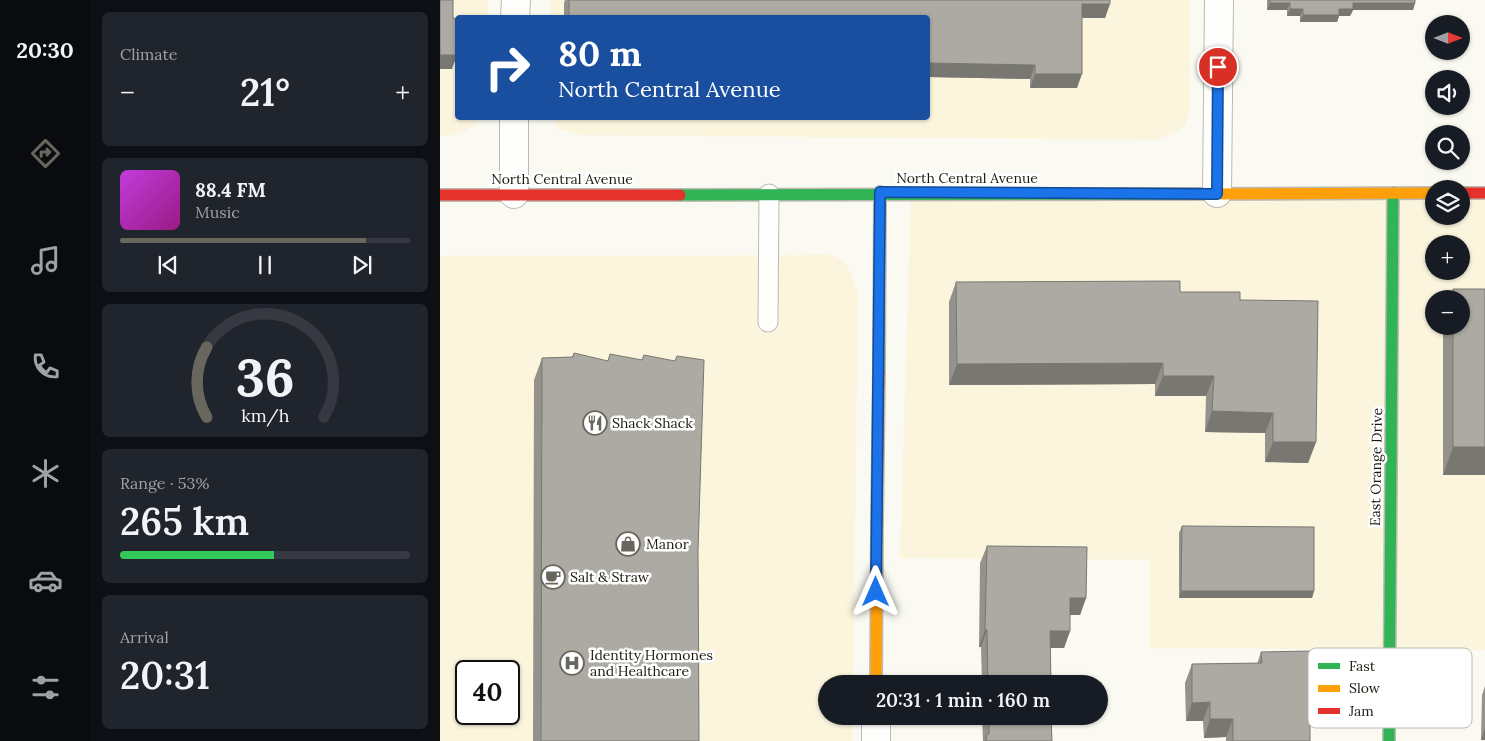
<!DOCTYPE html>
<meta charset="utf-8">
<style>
:root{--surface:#171b24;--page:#20242c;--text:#f1f3f6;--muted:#9ea1a6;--line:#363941;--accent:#69675d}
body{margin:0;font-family:Lora,serif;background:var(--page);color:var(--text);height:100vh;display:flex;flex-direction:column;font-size:19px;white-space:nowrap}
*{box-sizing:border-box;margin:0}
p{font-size:16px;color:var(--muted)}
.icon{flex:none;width:28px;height:28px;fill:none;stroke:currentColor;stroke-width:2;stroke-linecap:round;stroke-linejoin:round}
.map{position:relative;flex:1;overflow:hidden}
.sheet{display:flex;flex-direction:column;gap:12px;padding:12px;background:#0d0f14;width:350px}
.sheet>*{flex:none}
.banner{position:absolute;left:15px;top:15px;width:475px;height:105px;border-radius:5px;box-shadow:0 1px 4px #0004;background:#1a4fa0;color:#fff;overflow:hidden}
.needle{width:32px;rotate:90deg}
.fabs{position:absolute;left:985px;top:15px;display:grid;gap:10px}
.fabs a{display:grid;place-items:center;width:45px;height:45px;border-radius:50%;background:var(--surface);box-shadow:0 1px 4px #0004;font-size:25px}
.speed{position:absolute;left:15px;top:660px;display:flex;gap:10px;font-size:25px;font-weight:700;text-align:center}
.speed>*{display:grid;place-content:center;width:65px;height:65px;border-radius:50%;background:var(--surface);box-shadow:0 1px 4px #0004;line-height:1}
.speed .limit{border:2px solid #111;border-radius:8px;background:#fff;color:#111}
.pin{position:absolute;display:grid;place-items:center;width:42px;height:42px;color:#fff;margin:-21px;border:2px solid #fff;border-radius:50%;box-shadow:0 1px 5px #0007}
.me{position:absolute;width:55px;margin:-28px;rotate:0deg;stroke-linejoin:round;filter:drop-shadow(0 0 4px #0008)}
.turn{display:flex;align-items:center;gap:18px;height:105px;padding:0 20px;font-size:22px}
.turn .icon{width:65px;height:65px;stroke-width:2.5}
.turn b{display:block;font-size:35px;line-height:42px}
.big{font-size:38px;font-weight:600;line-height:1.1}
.sheet .tile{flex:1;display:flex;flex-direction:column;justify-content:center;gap:8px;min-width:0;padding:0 18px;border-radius:8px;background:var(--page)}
.sheet .dial{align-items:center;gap:0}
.dial svg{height:130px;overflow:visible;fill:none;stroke:var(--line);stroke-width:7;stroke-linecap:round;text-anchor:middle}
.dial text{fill:var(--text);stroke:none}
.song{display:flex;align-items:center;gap:15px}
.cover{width:60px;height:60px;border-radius:8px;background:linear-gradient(135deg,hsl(290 70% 55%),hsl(310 70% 35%))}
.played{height:5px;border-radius:2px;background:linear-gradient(90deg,var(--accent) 85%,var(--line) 85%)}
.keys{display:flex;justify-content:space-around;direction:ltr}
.heat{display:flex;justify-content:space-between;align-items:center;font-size:28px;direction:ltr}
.charge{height:8px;border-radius:4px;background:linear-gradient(90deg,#34c759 53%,var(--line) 0)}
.trip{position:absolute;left:378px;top:675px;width:290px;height:50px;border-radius:25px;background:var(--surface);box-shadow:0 1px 4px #0004;font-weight:600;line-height:50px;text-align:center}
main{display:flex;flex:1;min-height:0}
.menu{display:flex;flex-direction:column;width:90px;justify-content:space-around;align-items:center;background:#090b0e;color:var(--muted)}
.menu .icon{width:35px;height:35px}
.menu .active{color:var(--accent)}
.menu b{font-size:22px;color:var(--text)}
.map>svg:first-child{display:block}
.built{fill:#fbf5dd;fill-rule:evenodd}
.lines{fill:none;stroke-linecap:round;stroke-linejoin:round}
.lane-casing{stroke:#bcbab2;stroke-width:21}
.street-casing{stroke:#bcbab2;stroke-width:30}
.fast-casing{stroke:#bcbab2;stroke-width:14}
.slow-casing{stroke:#bcbab2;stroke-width:14}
.jam-casing{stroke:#bcbab2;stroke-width:14}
.lane{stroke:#fefefd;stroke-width:19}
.street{stroke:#fefefd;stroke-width:28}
.fast{stroke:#30b455;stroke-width:11}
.slow{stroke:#ff9f0a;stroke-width:11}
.jam{stroke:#e5322d;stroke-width:11}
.wall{fill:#94928b}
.shaded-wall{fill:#787771}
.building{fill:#acaaa2;stroke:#787771}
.route-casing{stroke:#114b97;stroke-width:12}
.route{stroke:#1a73e8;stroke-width:9}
.labels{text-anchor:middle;stroke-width:5;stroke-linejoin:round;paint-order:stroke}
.street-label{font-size:14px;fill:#1b180d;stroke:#fff}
.poi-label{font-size:14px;fill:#1b180d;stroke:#fff;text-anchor:start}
.key{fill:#fff;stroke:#bbbab6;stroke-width:1}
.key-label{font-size:14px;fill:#1b180d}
</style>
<main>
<nav class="menu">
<b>20:30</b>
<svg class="icon active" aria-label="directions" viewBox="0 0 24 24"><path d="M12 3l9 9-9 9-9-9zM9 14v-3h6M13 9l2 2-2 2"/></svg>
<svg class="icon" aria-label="music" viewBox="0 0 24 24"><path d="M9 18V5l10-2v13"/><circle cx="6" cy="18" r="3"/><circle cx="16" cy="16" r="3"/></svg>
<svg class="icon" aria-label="phone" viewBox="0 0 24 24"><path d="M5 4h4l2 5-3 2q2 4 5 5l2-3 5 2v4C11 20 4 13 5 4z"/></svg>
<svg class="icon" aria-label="climate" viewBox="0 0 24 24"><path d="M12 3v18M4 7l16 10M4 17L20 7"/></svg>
<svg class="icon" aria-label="car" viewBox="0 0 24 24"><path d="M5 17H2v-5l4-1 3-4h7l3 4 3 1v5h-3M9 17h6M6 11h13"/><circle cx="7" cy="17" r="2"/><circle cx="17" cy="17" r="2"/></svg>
<svg class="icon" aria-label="filters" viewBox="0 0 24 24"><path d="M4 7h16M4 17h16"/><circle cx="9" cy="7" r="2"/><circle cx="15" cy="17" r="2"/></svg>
</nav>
<section class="sheet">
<div class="tile"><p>Climate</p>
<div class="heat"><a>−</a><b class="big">21°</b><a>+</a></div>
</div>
<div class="tile">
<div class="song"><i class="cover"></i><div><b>88.4 FM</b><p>Music</p></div></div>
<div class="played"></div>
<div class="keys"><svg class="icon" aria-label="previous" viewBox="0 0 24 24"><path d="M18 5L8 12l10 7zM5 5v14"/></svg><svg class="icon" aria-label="pause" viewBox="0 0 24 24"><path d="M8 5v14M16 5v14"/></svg><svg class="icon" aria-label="next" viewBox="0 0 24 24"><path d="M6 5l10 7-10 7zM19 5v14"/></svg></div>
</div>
<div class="tile dial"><svg viewBox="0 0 100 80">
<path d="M14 69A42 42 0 1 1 86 69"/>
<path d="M14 69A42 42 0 0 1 14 26" stroke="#69675d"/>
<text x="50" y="56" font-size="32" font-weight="700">36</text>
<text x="50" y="72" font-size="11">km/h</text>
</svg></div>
<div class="tile"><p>Range · 53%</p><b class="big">265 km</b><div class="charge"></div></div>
<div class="tile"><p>Arrival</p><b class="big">20:31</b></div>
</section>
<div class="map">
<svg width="1045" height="741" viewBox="0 0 1045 741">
<rect width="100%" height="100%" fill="#faf9f2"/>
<path class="built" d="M0 0H48V17L18 18V118H39L36 124 25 131 8 136H0Z
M111 0H750V108L746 124 736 132 718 140 138 135 118 128 111 118H488V18H110Z
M471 192 994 194V216H1021V194H1045V650L710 648V560L460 558ZM994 244H1021V271H994ZM994 299H1021V326H994Z
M391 255 405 262 411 273 418 293 413 684H386V716H413L412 741H0V256ZM26 671H69V714H26Z"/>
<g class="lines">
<g class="lane-casing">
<path id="lane" d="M328 322 329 194"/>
</g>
<g class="street-casing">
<path id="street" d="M75 18 76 0
M777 193 779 0
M74 194V118
M436 741V716"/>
</g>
<g class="fast-casing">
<path id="fast" d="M240 195 739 194
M439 372 440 192
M949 741 953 193"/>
</g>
<g class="slow-casing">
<path id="slow" d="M739 194 994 193
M436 684 437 524"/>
</g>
<g class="jam-casing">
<path id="jam" d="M1021 193H1045
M0 195H240
M437 524 439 372"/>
</g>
<use href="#lane" class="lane"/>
<use href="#street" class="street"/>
<use href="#fast" class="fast"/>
<use href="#slow" class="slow"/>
<use href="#jam" class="jam"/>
</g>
<path class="wall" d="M125 0H670L665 18H642L637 88H590V79L488 77V18H124V3Z
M827 0H975V3L973 10H913L910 16H899L897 22H860V16H847V10H827Z
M516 282 740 292 876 442 868 463 825 462V433L765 432 766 396H715V384L509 385V302Z
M1013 289H1045V475H1003V326H1021V299H1009Z
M134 353 258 551 259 741H93L94 380 102 358 132 357Z
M742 526 874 591 872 598H739V533Z
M547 546 646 598 640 615H630V631L624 648H610L611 684H542L541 647H539L540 563Z
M821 652 870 723V741H786V737L764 738 763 721H746L745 683 752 664H817Z
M1045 686V740H1041L1042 695Z
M542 716H611L612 741H543Z"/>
<path class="shaded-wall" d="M830 3H850L847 10H827Z
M913 3H975L973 10H913L910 16H899L897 22H860L863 15 899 9Z
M642 4H670L665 18H637Z
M850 9H863L860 16H847Z
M0 55H17L12 69H0Z
M488 63 595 65 590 79 488 77Z
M595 74H642L637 88H590Z
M723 363 715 384 509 385 517 364Z
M723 376H774L766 396H715Z
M772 411 833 413 825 433 765 432Z
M833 442H876L868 463 825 462Z
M1013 447H1045V475H1003Z
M741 591H874L872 598H739Z
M630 598H646L640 615H624Z
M545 630H547L541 647H539Z
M610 631H630L624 648H603Z
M770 702 763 721H746L752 703Z
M770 719H793L786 737 764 738Z
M1045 729V740H1041Z"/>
<path class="building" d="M0 0H13V18L17 19V55H0Z
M129 0H670V4H642V74H595V65L488 63V18H129Z
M830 0H975V3H913V9H899V15H863V9H850V3H830Z
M740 281V292H800V300L878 301 876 442H833V413L772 411 774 376H723V363L517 364 516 282Z
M1013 289H1045V447H1013V326H1021V299H1013Z
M134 353 168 361 170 354 202 360 204 355 235 361 237 356 264 360 258 551 259 741H101L102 358 133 357Z
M742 526 874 527V591H741Z
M547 546 647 547 646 598H630V631H610L611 684H548L547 630H545Z
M871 651 872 718H870V741H793V719H770V702L752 703V664L822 663 821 652Z
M549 716H611L612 741H546L547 734H549Z"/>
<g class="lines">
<g class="route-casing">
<path id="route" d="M436 592 440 192 777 194 778 67"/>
</g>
<use href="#route" class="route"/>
</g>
<defs>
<g id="restaurant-ring" transform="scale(1.25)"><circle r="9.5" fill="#fff" stroke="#69675d" stroke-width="1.5"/><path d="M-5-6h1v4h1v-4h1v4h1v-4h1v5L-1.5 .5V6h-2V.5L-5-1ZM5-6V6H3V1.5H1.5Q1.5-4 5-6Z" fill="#69675d"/></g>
<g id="shop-ring" transform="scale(1.25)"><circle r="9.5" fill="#fff" stroke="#69675d" stroke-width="1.5"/><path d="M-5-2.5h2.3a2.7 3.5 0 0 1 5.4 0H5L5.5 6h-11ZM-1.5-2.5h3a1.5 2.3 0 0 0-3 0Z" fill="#69675d"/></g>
<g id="cafe-ring" transform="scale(1.25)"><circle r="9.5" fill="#fff" stroke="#69675d" stroke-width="1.5"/><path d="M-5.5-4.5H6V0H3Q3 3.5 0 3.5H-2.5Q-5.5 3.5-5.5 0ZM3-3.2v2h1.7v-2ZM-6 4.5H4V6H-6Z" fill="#69675d"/></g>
<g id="hospital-ring" transform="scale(1.25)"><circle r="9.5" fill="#fff" stroke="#69675d" stroke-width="1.5"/><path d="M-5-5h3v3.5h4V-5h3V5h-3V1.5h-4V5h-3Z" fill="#69675d"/></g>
</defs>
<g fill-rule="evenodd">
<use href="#restaurant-ring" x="155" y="423"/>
<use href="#shop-ring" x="188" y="544"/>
<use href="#cafe-ring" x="113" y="577"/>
<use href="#hospital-ring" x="132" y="663"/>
</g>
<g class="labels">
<g class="street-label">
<text x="527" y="183">North Central Avenue</text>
<text x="122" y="184">North Central Avenue</text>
<text transform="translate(936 467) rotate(-89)" y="5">East Orange Drive</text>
</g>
<g class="poi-label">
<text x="172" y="428">Shack Shack</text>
<text x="206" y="549">Manor</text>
<text x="130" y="582">Salt &amp; Straw</text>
<text x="150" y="660">Identity Hormones<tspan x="150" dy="16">and Healthcare</tspan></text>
</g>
</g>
<rect x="868" y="648" width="164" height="80" rx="8" class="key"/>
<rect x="878" y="663" width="22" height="6" fill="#30b455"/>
<rect x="878" y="685" width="22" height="7" fill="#ff9f0a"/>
<rect x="878" y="708" width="22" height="6" fill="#e5322d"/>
<g class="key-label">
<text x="909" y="671">Fast</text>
<text x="909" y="693">Slow</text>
<text x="909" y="716">Jam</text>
</g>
</svg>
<div class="fabs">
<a><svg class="needle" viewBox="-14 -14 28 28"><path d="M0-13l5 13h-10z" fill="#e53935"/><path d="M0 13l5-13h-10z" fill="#9ea1a6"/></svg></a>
<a><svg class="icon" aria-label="sound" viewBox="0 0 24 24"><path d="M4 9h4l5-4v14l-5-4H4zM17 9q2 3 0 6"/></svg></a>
<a><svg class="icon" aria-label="search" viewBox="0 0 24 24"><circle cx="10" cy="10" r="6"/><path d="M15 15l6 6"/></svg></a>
<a><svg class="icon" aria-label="layers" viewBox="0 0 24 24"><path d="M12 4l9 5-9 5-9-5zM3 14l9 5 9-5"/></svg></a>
<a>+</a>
<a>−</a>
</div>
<div class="speed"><div class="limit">40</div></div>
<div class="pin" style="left:778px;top:67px;background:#d93025"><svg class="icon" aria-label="arrive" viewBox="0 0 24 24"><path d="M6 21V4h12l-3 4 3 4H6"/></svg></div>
<svg class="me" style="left:436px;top:592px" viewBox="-20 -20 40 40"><path d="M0-17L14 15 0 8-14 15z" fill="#1a73e8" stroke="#fff" stroke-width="4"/></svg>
<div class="trip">20:31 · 1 min · 160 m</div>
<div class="banner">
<div class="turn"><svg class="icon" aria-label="right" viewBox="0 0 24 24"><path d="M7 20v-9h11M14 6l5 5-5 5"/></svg><div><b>80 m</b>North Central Avenue</div></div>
</div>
</div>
</main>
